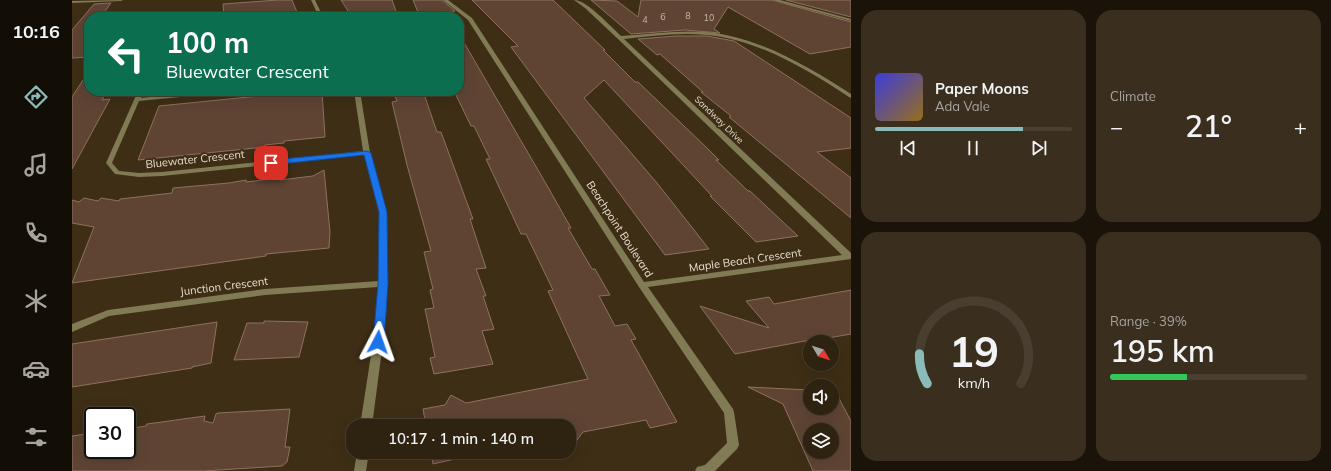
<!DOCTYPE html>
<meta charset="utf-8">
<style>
:root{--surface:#2e2210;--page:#3a2f1e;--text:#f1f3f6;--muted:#a7a49f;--line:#493f30;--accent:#8bbbb9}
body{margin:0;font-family:Mulish,sans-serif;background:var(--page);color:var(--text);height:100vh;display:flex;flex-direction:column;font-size:15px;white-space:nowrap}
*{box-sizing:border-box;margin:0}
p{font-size:13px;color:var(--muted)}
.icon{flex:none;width:22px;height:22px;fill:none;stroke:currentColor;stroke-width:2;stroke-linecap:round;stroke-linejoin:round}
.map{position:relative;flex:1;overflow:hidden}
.panel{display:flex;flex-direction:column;gap:10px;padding:10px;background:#191309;width:480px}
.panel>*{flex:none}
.banner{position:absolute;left:12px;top:12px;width:380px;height:84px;border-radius:16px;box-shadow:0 4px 16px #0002,0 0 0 1px var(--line);background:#0b6e4f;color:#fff;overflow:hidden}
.needle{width:26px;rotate:129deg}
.controls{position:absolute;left:731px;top:335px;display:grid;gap:8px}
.controls a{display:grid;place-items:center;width:36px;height:36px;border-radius:50%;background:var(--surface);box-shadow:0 4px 16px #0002,0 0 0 1px var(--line);font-size:20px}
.speed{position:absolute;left:12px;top:407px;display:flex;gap:8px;font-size:20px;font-weight:700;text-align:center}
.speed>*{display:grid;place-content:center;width:52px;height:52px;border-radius:50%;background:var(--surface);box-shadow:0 4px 16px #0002,0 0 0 1px var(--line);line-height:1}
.speed .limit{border:2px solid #111;border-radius:6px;background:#fff;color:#111}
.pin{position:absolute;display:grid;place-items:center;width:34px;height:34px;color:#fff;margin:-17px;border-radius:8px;box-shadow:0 2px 6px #0006}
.me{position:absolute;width:44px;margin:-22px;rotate:4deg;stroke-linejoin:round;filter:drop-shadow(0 0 3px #0008)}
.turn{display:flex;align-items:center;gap:14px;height:84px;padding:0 16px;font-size:18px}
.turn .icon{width:52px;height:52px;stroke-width:2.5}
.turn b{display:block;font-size:28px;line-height:34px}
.big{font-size:30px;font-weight:600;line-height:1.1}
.panel .card{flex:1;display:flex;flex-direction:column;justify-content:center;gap:6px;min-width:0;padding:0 14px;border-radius:16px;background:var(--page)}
.panel .dial{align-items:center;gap:0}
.dial svg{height:104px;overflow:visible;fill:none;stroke:var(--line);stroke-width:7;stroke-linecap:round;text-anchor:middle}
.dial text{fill:var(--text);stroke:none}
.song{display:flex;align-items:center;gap:12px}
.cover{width:48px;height:48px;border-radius:6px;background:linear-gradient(135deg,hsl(240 70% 55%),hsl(40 70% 35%))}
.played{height:4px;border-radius:2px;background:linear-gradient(90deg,var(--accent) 75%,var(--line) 75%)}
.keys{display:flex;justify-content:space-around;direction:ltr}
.heat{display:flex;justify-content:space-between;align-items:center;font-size:22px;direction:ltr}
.charge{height:6px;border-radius:3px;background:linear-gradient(90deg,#34c759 39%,var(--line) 0)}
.panel .tiles{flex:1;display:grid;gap:10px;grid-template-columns:repeat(2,1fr)}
.trip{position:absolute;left:274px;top:419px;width:230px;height:40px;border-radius:16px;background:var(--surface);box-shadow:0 4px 16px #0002,0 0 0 1px var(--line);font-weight:600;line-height:40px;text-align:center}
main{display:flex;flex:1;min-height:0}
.tabs{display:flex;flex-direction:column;width:72px;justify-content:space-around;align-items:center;background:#120e06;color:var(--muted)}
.tabs .icon{width:28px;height:28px}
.tabs .selected{color:var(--accent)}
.tabs b{font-size:18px;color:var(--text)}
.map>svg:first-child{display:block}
.building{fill:#5f4434;stroke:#8e7160;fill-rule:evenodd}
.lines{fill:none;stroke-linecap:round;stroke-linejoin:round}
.minor{fill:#807b55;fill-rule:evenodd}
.tertiary{fill:#807b55;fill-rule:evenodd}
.route{fill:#1a73e8;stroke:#114b97}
.labels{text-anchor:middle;stroke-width:4;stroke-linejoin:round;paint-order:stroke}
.number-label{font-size:9px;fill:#c5b7a8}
.far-street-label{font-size:9px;fill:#e7ddcf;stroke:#3e2e15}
.street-label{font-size:11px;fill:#e7ddcf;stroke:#3e2e15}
</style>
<main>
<nav class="tabs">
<b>10:16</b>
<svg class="icon selected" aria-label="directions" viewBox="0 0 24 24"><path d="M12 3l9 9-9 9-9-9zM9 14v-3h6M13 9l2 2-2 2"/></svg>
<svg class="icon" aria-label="music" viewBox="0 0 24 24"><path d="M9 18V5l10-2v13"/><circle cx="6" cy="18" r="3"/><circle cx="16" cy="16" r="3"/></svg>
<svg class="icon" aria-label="phone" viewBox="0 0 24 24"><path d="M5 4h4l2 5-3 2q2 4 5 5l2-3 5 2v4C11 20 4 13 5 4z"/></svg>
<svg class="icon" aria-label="climate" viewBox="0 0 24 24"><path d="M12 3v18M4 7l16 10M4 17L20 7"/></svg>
<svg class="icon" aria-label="car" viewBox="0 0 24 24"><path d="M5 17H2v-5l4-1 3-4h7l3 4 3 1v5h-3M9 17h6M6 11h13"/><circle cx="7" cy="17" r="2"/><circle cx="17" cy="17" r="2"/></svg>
<svg class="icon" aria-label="filters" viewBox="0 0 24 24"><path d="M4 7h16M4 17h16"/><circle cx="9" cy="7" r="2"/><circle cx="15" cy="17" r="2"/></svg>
</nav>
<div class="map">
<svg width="779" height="471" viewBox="0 0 779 471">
<rect width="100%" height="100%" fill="#3e2e15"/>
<path class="building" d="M206 0H220L227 17H152L151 4Z
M269 0H320L326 17H280Z
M341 0H370L383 11 348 17Z
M400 0H481L533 50H531L563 82H566L635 148 647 160H644L676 191H678L726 236 684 242 638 196H640L532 80 512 98 585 183 637 249 593 255 439 47 446 46Z
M519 0 545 1 566 17 569 0H700L779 22V47L738 54 656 7 642 29 648 33 613 30 559 34Z
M714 0H779V17Z
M39 3 29 17H17V57L0 58V30L22 4Z
M387 34 477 189 499 228H496L520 269H523L538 295 527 296 543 326 555 324 564 339 559 340 605 422 578 428 574 420 511 432 497 451V426H354L351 409 373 405 379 395 394 403 516 379 476 291 481 290 454 234H449L414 159H418L402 126H399L382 91H387Z
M604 36H635L662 41 779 118V148L745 152 779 178V218L657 117 659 116 629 92H631L588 54 585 55 566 39Z
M17 71V91H35L30 100 38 99 0 169V97Z
M321 91H351L365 132H369L394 200 401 219H398L414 268 404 269 414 296H411L422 329 410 331 421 364 362 374 358 358 363 357 353 309 362 308 358 290 361 289 352 252 359 251 335 165 320 102 325 101Z
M250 92 253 137 212 141V143L193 145V147L66 160 87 106 187 96H214Z
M252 170 258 232 257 248 194 254V256L0 283 22 227 0 223V200L7 202 12 198 26 201 29 198 47 201 48 199 100 193 101 188 157 183 174 180V182L208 178V180L241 176Z
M779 290V334L756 338 755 337 663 354 628 306 697 328 674 301 697 297 702 304Z
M192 321 236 322 227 357 162 360 175 323H192Z
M145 322 139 363 120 367V368L0 387V344Z
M676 387 738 390V408H760V391H763L779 421V471H741L711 404ZM738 430H760V452H738Z
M218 409 213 447H218L215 462 210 466 131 471H0V436L21 433V450H55V429L74 426 75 424 133 416 132 421 141 423 144 414 146 413Z
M359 452H391L392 457 361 464Z"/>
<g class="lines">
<path class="minor" d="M239 0H243L251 17H247Z
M371 0H376L400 18 572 282 770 255 546 39 513 8 502 0C515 0 539 27 549 36 577 34 606 30 634 32 687 37 735 66 779 94V98L777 97C734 69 687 40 635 35 607 32 579 36 552 39L779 253V259L576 287 661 409 662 412 667 445 665 449 643 471H623L625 467 633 465 655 443 652 413 567 287 396 20Z
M66 91H72L69 98 134 91H153L150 93 67 101 40 163 47 171 67 173 90 172 291 151 282 91H288L298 153 315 212V284L311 342 300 426H288L301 342 306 287 193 295 37 316 0 332V324L36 310 193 289 307 281V212L292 155 90 176 67 177 43 174 34 163Z
M285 452H297L294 471H282Z"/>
<path class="tertiary" d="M51 0 49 1 0 3V1Z
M701 0H708L779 19V21Z"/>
</g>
<path class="route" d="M295 151 299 153 315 212 316 284 312 342 310 345 306 346 302 345 301 342 306 284 307 212 292 155 199 165 195 163 199 160Z"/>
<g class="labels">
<g class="number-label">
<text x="616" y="19">8</text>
<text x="591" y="20">6</text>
<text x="637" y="21">10</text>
<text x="573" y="23">4</text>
</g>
<g class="far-street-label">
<text transform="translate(647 120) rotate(44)" y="3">Sandway Drive</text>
</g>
<g class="street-label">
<text transform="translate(123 159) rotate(-6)" y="4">Bluewater Crescent</text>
<text transform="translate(548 229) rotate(57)" y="4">Beachpoint Boulevard</text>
<text transform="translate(673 260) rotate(-8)" y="4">Maple Beach Crescent</text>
<text transform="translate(152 286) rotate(-7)" y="4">Junction Crescent</text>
</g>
</g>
</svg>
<div class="controls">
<a><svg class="needle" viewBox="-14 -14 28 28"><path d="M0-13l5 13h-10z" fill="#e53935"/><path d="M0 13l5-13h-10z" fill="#a7a49f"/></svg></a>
<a><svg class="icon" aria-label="sound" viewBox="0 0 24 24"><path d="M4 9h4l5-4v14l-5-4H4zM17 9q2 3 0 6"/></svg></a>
<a><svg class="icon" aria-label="layers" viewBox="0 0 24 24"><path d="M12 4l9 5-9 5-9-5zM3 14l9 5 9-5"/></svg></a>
</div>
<div class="speed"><div class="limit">30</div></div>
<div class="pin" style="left:199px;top:163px;background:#d93025"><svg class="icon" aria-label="arrive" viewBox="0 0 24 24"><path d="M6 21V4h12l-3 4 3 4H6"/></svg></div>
<svg class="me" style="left:306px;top:342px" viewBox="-20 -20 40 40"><path d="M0-17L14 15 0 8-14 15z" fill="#1a73e8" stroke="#fff" stroke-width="4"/></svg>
<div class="trip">10:17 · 1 min · 140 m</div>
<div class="banner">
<div class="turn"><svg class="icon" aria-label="left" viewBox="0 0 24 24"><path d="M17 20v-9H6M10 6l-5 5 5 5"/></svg><div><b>100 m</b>Bluewater Crescent</div></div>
</div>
</div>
<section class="panel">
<div class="tiles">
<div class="card">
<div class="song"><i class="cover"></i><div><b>Paper Moons</b><p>Ada Vale</p></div></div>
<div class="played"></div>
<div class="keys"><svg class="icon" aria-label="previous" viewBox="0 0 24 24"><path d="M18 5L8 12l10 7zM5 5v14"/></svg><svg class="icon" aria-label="pause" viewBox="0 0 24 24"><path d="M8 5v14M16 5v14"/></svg><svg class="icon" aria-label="next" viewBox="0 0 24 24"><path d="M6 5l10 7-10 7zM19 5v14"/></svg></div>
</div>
<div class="card"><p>Climate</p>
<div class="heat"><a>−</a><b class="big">21°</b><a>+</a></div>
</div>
<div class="card dial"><svg viewBox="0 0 100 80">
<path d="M14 69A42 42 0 1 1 86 69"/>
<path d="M14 69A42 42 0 0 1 8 46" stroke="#8bbbb9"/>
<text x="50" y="56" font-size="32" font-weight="700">19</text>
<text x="50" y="72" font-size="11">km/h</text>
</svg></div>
<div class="card"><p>Range · 39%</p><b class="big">195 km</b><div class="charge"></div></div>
</div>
</section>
</main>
